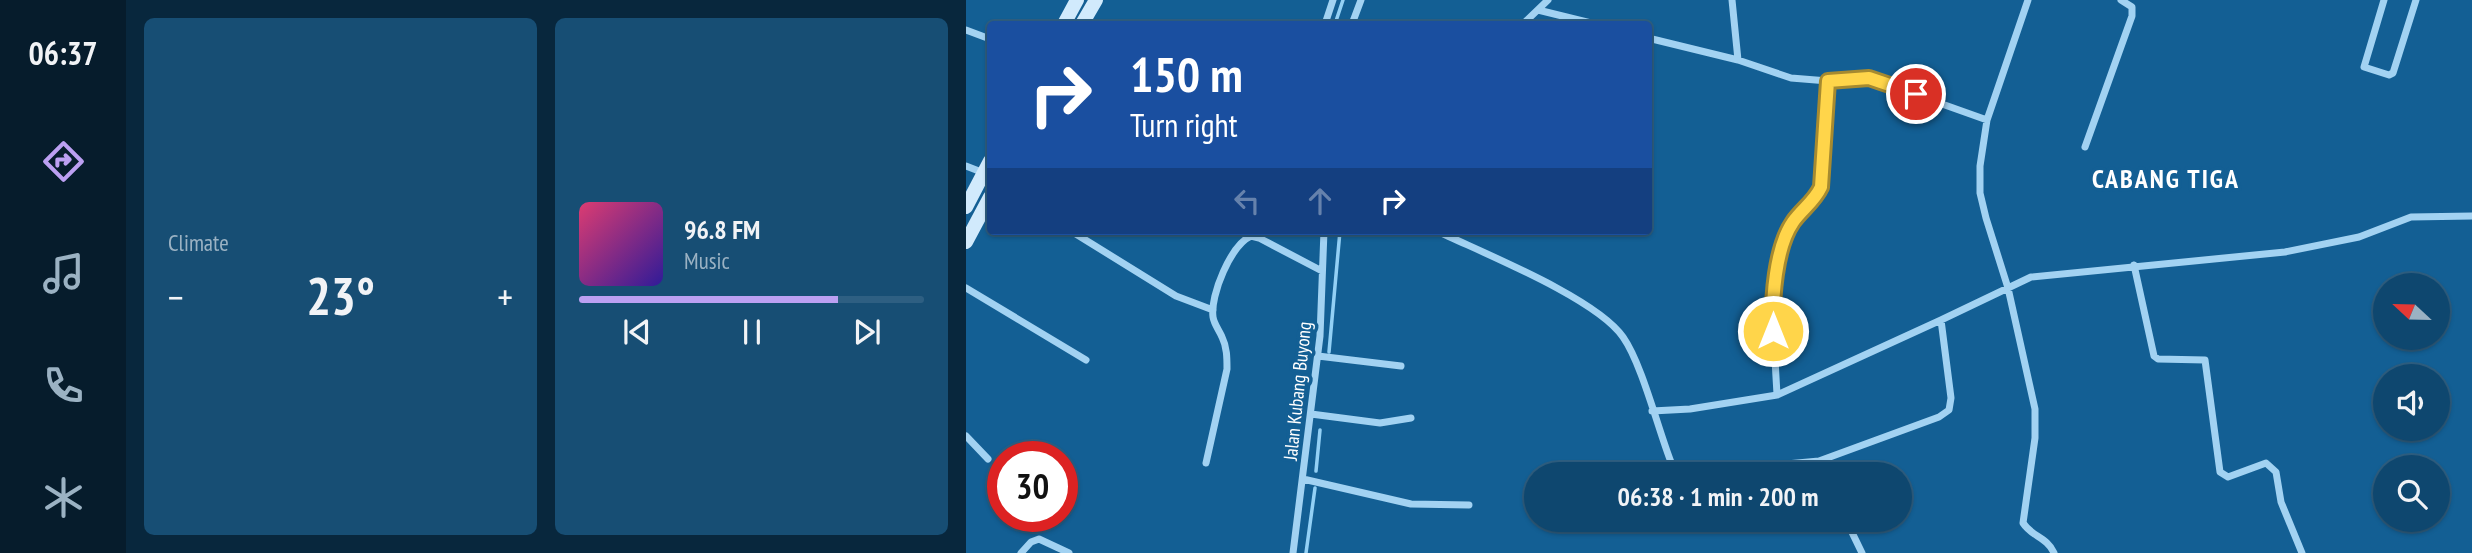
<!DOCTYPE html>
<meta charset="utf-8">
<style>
:root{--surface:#0e476f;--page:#174e74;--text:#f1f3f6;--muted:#9bb2c3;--line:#2e5f82;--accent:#bca0f2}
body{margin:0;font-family:"PT Sans Narrow",sans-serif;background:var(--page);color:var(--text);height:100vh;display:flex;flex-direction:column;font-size:26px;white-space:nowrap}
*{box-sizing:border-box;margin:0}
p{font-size:23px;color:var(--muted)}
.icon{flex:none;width:38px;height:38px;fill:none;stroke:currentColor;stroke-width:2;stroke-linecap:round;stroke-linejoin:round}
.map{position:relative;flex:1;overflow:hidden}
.sheet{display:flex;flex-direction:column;gap:18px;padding:18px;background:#08273d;width:840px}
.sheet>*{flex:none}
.hud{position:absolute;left:21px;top:21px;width:665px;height:214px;border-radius:7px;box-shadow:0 2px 5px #0004,0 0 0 2px var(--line);background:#1a4fa0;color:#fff;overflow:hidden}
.needle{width:46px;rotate:292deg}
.tools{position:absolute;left:1407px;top:273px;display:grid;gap:14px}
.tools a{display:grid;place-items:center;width:77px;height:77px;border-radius:50%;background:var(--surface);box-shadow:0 2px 5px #0004,0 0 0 2px var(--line);font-size:35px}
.speed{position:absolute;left:21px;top:441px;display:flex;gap:14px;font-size:35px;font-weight:700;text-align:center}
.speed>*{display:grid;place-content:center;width:91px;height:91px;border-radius:50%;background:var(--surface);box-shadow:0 2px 5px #0004,0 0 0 2px var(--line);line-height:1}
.speed .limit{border:10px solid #d22;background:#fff;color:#111}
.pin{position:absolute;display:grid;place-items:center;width:60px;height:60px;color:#fff;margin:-30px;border:4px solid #fff;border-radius:50%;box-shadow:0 2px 7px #0007}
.me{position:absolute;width:77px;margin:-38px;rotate:0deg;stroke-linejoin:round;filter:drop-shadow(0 0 5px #0008)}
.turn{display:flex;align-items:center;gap:24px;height:147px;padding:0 28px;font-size:32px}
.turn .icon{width:91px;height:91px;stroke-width:2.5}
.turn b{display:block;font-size:49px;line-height:60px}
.lanes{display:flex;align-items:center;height:66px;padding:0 28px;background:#0003;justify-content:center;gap:35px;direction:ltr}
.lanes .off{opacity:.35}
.big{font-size:52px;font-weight:700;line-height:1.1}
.sheet .card{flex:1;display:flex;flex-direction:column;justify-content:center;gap:10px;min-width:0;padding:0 24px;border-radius:10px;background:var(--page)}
.song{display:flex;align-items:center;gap:21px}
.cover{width:84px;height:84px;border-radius:10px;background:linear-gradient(135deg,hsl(340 70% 55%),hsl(250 70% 35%))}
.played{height:7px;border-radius:4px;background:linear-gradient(90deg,var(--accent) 75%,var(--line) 75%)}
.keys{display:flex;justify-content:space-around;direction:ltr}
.heat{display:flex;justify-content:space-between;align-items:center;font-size:38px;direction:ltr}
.sheet .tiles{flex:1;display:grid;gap:18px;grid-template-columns:repeat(2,1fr)}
.trip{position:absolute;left:558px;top:462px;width:388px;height:70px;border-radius:35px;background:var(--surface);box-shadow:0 2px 5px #0004,0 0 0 2px var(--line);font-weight:700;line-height:70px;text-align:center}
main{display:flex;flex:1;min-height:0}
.menu{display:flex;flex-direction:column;width:126px;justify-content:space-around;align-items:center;background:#061c2c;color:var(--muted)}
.menu .icon{width:49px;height:49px}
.menu .active{color:var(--accent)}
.menu b{font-size:32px;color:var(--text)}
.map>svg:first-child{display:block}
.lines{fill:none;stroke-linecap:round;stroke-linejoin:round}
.stream{stroke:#93d0f5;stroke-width:3.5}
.minor{stroke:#a2d2f2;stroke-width:7}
.secondary{stroke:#d1eafc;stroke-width:14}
.route-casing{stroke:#a68a30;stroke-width:18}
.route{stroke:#ffd54a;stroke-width:12}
.labels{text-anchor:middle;stroke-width:7;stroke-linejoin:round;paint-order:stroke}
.street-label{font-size:19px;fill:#fff;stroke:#135f94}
.district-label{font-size:26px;font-weight:bold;letter-spacing:2px;fill:#fff;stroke:#135f94}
</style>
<main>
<nav class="menu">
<b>06:37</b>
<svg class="icon active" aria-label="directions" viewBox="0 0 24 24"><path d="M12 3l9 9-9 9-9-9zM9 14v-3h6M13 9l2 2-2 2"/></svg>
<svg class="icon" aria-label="music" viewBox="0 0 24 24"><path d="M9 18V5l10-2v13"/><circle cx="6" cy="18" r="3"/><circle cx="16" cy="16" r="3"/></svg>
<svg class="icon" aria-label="phone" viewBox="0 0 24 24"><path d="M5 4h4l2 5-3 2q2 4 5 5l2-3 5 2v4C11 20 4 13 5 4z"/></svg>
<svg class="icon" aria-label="climate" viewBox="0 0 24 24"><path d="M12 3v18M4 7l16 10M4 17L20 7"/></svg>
</nav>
<section class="sheet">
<div class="tiles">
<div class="card"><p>Climate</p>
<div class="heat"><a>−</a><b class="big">23°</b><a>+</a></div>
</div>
<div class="card">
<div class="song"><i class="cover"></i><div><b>96.8 FM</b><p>Music</p></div></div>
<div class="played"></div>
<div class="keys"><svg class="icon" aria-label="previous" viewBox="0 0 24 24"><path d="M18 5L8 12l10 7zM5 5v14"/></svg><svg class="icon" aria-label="pause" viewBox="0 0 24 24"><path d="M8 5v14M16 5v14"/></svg><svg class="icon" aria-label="next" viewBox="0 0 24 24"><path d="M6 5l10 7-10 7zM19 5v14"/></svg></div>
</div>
</div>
</section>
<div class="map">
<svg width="1506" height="553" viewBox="0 0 1506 553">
<rect width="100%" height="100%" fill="#135f94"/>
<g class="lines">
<path class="stream" d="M369 24 377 0
M363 352 374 231
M350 471 354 430
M340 553 349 488"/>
<path class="minor" d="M766 0 772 60
M1062 0 1021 120 1014 166V193L1020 218 1042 288 1069 409V438L1057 523C1066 537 1081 537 1088 553
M1418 0 1398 67 1423 75 1427 73 1450 0
M572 10 629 24
M359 24 367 0
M386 24 395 0
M557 24 582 0
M0 30 24 39
M682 38 772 60 825 78 862 81 903 78 1021 120
M1119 147 1166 16V7L1155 0
M0 166 18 173
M105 231 210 296 247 310
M471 231C517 253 630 298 657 337 676 364 692 429 705 462L725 473 853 461 973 417 983 410 985 398 975 320 1065 277 1319 252 1393 237 1445 217 1506 216
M1168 265 1188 356 1192 359 1239 360 1254 472 1262 477 1300 463 1310 472 1315 502 1336 553
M0 288 120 360
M352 356 435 366
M811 395C808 336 801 280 826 225 832 211 848 202 855 187L862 81
M686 411 724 409 811 395 975 320
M345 414 414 423 445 418
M0 436 22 459
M853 461 860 474
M240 463 261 369C261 358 261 347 256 337 253 330 248 324 247 317 244 295 265 245 285 236L293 238 356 271
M337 479 445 504 503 505
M880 520 896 553
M55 553 65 542 73 539 103 553
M327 553 354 336 358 231"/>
<path class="secondary" d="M98 24 111 0
M116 24 130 0
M0 207 24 161
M0 242 24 197"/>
</g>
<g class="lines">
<g class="route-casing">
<path id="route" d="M807 331C806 300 809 248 827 222 836 209 848 202 855 187L862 81 903 78 950 94"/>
</g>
<use href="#route" class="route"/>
</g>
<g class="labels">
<g class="street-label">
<text transform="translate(331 391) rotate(-84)" y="7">Jalan Kubang Buyong</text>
</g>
<g class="district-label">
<text x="1200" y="188">CABANG TIGA</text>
</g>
</g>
</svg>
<div class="tools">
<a><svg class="needle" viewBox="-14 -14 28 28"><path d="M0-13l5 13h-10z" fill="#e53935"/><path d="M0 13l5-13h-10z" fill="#9bb2c3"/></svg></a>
<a><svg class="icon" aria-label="sound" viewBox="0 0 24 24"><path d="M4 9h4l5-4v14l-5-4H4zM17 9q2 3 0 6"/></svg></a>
<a><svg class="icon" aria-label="search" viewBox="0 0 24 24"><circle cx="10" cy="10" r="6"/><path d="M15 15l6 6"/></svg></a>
</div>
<div class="speed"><div class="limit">30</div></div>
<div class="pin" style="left:950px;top:94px;background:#d93025"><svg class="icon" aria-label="arrive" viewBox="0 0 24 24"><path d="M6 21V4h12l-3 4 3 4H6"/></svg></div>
<svg class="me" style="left:807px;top:331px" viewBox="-20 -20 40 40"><circle r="17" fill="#ffd54a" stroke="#fff" stroke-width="3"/><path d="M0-11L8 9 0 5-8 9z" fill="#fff"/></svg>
<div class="trip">06:38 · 1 min · 200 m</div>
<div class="hud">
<div class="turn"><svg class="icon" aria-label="right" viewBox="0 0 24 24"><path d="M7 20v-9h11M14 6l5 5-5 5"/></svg><div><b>150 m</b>Turn right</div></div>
<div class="lanes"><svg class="icon off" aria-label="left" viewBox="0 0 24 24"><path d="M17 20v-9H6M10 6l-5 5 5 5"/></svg><svg class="icon off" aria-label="ahead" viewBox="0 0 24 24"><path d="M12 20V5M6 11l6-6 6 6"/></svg><svg class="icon" aria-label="right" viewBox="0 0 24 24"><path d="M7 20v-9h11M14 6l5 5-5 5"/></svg></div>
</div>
</div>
</main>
